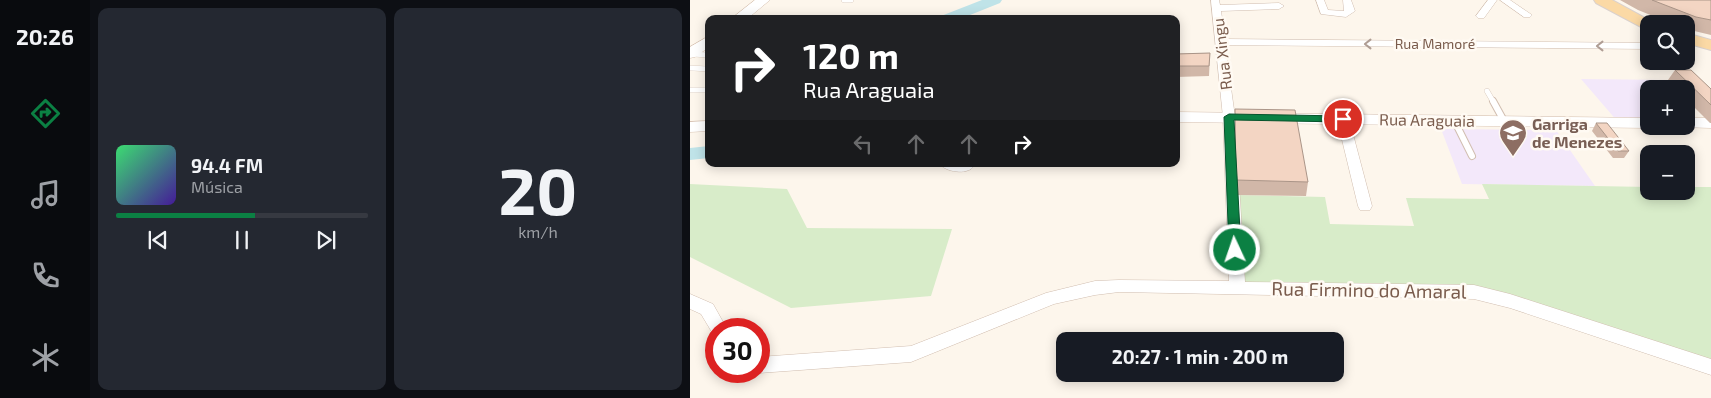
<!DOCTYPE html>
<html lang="pt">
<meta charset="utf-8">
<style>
:root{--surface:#171b24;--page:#242831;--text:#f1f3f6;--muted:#9ea1a6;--line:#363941;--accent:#0b8043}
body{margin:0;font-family:"Exo 2",sans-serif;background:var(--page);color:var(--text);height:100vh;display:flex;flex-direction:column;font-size:19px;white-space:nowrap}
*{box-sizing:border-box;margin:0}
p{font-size:16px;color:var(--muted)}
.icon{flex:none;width:28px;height:28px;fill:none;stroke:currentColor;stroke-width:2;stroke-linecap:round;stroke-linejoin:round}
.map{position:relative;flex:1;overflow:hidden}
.details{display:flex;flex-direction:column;gap:8px;padding:8px;background:#0d0f14;width:600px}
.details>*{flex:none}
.top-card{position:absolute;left:15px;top:15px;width:475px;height:152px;border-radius:10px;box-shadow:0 2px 12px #0003;background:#202124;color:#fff;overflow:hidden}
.tools{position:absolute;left:950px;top:15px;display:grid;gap:10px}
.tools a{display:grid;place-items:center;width:55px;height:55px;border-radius:10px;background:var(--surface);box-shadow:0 2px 12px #0003;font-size:25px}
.speed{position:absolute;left:15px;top:318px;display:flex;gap:10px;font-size:25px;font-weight:700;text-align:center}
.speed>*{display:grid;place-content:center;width:65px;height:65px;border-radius:50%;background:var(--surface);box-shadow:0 2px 12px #0003;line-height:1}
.speed .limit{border:8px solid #d22;background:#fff;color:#111}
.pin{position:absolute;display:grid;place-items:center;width:42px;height:42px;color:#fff;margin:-21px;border:2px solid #fff;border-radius:50%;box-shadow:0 1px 5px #0007}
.me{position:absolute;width:55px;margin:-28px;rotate:357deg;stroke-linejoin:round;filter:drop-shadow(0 0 4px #0008)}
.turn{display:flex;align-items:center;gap:18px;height:105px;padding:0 15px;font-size:22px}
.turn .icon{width:65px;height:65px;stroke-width:2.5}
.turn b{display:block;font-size:35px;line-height:42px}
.lanes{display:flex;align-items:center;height:48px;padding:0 15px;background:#0003;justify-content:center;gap:25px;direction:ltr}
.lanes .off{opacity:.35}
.details .tile{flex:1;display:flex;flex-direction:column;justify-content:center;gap:8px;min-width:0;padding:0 18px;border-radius:10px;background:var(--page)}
.details .dial{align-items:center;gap:0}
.dial b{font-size:65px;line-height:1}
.song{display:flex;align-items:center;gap:15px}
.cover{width:60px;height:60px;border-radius:8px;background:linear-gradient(135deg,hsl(140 70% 55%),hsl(260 70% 35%))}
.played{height:5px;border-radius:2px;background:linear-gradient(90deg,var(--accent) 55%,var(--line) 55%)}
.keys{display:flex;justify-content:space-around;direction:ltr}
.details .tiles{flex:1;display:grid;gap:8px;grid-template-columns:repeat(2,1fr)}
.trip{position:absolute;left:366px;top:332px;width:288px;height:50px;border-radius:10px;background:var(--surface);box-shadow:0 2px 12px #0003;font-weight:700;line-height:50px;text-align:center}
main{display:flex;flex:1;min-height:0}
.menu{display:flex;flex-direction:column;width:90px;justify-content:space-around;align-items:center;background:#090b0e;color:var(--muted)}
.menu .icon{width:35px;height:35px}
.menu .active{color:var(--accent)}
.menu b{font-size:22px;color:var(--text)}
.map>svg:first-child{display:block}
.education{fill:#f3e8fa}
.green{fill:#d8ecc9}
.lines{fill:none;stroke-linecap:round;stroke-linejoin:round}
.river{fill:#bfe3e8;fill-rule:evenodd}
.lane-far1-casing{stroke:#d1beb0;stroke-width:5.5}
.lane-casing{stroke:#d1beb0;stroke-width:8}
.street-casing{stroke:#d1beb0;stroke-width:1}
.secondary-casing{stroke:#d6c0b0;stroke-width:1}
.primary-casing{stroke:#dad1cd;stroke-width:2}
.lane-far1{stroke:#fff;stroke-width:5}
.lane{stroke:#fff;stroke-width:6}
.street{fill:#fff;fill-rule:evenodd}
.secondary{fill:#fff;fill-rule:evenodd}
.primary{fill:#fbd9a5;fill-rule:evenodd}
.wall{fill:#d1b7a8}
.building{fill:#f3d5c3;stroke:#aa9588}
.oneway{stroke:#af9d94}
.route{fill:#0b8043;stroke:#07532c}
.labels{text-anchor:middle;stroke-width:5;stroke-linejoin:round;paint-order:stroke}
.far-street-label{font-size:14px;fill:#7a5c4d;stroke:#fffaf3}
.street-label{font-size:16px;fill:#7a5c4d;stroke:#fffaf3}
.education-label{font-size:16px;font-weight:bold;fill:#785e54;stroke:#fffaf3;text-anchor:start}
.near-street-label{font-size:19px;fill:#7a5c4d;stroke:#fffaf3}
</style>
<main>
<nav class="menu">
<b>20:26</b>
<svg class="icon active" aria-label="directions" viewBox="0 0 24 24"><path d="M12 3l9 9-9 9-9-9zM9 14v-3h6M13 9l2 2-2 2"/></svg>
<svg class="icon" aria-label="music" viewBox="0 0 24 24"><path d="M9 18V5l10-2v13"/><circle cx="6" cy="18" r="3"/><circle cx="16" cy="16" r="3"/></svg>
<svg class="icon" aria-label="phone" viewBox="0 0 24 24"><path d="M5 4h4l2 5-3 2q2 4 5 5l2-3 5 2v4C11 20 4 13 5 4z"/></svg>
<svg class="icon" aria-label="climate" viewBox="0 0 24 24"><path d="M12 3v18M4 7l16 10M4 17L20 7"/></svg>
</nav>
<section class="details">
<div class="tiles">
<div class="tile">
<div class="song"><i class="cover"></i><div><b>94.4 FM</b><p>Música</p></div></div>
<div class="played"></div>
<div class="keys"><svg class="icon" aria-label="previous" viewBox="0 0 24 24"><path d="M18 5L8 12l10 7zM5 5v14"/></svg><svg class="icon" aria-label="pause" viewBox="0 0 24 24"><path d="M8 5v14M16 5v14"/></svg><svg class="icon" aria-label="next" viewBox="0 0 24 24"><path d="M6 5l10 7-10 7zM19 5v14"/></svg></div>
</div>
<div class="tile dial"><b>20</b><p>km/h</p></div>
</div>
</section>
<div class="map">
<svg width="1021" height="398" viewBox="0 0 1021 398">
<rect width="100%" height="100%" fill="#fdf6ec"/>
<path class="education" d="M891 79 978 80 986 89H959V122H928Z
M751 129 866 130 905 186 772 184Z"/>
<path class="green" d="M0 184 97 189 117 228 262 229 241 296 101 308 0 257Z
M792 184 959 187V191H996V187H1021V363L810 293 550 287 546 195 635 197 640 224 724 226 716 198 799 199Z"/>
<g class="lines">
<path class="river" d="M292 0H312L310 3 270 19H249L251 16Z
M19 146V158L0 160V148Z"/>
<g class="lane-far1-casing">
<path id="lane-far1" d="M154 0H161
M1 54 19 55
M0 68 19 69
M0 90H19
M797 91 804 103"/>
</g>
<g class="lane-casing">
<path id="lane" d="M803 101 814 121
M764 120 782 156"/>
</g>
<g class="street-casing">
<path id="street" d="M521 0H529L530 5 589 3 594 6 589 9 531 11 535 39 959 43V49L535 45 545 117 555 282 784 285 820 294 1021 359V375L820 308 784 299 429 292 405 295 364 304 221 362 69 373 64 371H69V357L221 346 356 293 405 281 429 280 539 281 533 117Z
M626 0H634L638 10 654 11 653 0H661L665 11 656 17 631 14Z
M798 0H807L794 18H788L786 16Z
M810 0H820L842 15 840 17H834Z
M653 115 659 119 682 206 680 210H670L668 206 647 119Z
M250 164H281L283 167C277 175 255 172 250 164Z
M0 294 23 304 37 329H26V335L23 334 11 314 0 309Z"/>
</g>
<g class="secondary-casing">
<path id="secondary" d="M65 0H80L57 19H41Z
M19 36V47L5 57 0 58V47Z
M486 112 959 118V126H965L959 128 486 122Z
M996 118H1021V128L990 127 996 126Z
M19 121V131L0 132V122Z"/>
</g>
<g class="primary-casing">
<path id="primary" d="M904 0H922L966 24H959V30L953 28 906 3Z
M996 33 1021 40V50L996 43Z"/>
</g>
<use href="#lane-far1" class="lane-far1"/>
<use href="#lane" class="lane"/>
<use href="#street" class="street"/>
<use href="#secondary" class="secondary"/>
<use href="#primary" class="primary"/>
</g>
<path class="wall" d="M930 0H1021V35L996 29V24H983L948 10Z
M520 53 519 76 486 77V54Z
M985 70 1021 89V123H1020L996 99V89H986L978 80Z
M545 109 618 182 616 196 546 195 545 123Z
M906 123 939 151 934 158H923L902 131Z"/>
<path class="building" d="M962 0H1021V20L1006 17Z
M520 53 519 66H486V54Z
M985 70H1001L1021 89V105Z
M545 109 605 110 618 182 546 180Z
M906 123H917L939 151H928Z"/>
<defs><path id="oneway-chevron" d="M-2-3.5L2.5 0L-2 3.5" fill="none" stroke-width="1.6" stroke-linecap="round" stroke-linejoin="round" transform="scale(1.25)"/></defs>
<g class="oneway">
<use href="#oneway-chevron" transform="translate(678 44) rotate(-180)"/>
<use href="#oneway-chevron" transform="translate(910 46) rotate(-180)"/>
</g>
<path class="route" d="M539 114 653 116 658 119 653 122 544 120 551 250 550 254H541L539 250 534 117Z"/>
<defs>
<g id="school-pin" transform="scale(1.4375)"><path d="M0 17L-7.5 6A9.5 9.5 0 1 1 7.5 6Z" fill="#8d6e63" stroke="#fffaf3"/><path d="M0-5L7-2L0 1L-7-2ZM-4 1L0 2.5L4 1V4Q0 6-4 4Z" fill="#fff"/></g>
</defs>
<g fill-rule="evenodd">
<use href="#school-pin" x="823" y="133"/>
</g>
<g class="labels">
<g class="far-street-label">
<text x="745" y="49">Rua Mamoré</text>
</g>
<g class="street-label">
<text transform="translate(532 54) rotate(-97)" y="6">Rua Xingu</text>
<text transform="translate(737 120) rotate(1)" y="6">Rua Araguaia</text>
</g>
<g class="education-label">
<text x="842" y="130">Garriga<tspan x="842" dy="18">de Menezes</tspan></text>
</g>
<g class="near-street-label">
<text transform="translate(679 290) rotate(1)" y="7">Rua Firmino do Amaral</text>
</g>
</g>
</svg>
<div class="tools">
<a><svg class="icon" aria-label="search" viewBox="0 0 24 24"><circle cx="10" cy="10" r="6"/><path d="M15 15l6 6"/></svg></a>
<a>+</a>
<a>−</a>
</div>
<div class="speed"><div class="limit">30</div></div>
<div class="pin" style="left:653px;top:119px;background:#d93025"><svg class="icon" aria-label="arrive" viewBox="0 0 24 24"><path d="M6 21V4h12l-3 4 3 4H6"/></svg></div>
<svg class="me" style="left:545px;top:250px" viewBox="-20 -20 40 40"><circle r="17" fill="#0b8043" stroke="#fff" stroke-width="3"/><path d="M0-11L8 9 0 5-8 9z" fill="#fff"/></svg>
<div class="trip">20:27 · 1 min · 200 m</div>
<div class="top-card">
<div class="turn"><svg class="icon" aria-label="right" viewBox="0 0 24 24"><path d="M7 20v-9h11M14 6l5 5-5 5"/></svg><div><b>120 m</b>Rua Araguaia</div></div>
<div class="lanes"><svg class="icon off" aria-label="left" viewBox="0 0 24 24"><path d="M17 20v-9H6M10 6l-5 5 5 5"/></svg><svg class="icon off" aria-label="ahead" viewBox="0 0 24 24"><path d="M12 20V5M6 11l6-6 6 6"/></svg><svg class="icon off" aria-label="ahead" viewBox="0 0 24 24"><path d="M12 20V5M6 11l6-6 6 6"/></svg><svg class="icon" aria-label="right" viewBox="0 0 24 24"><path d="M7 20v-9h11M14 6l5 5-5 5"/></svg></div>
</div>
</div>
</main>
